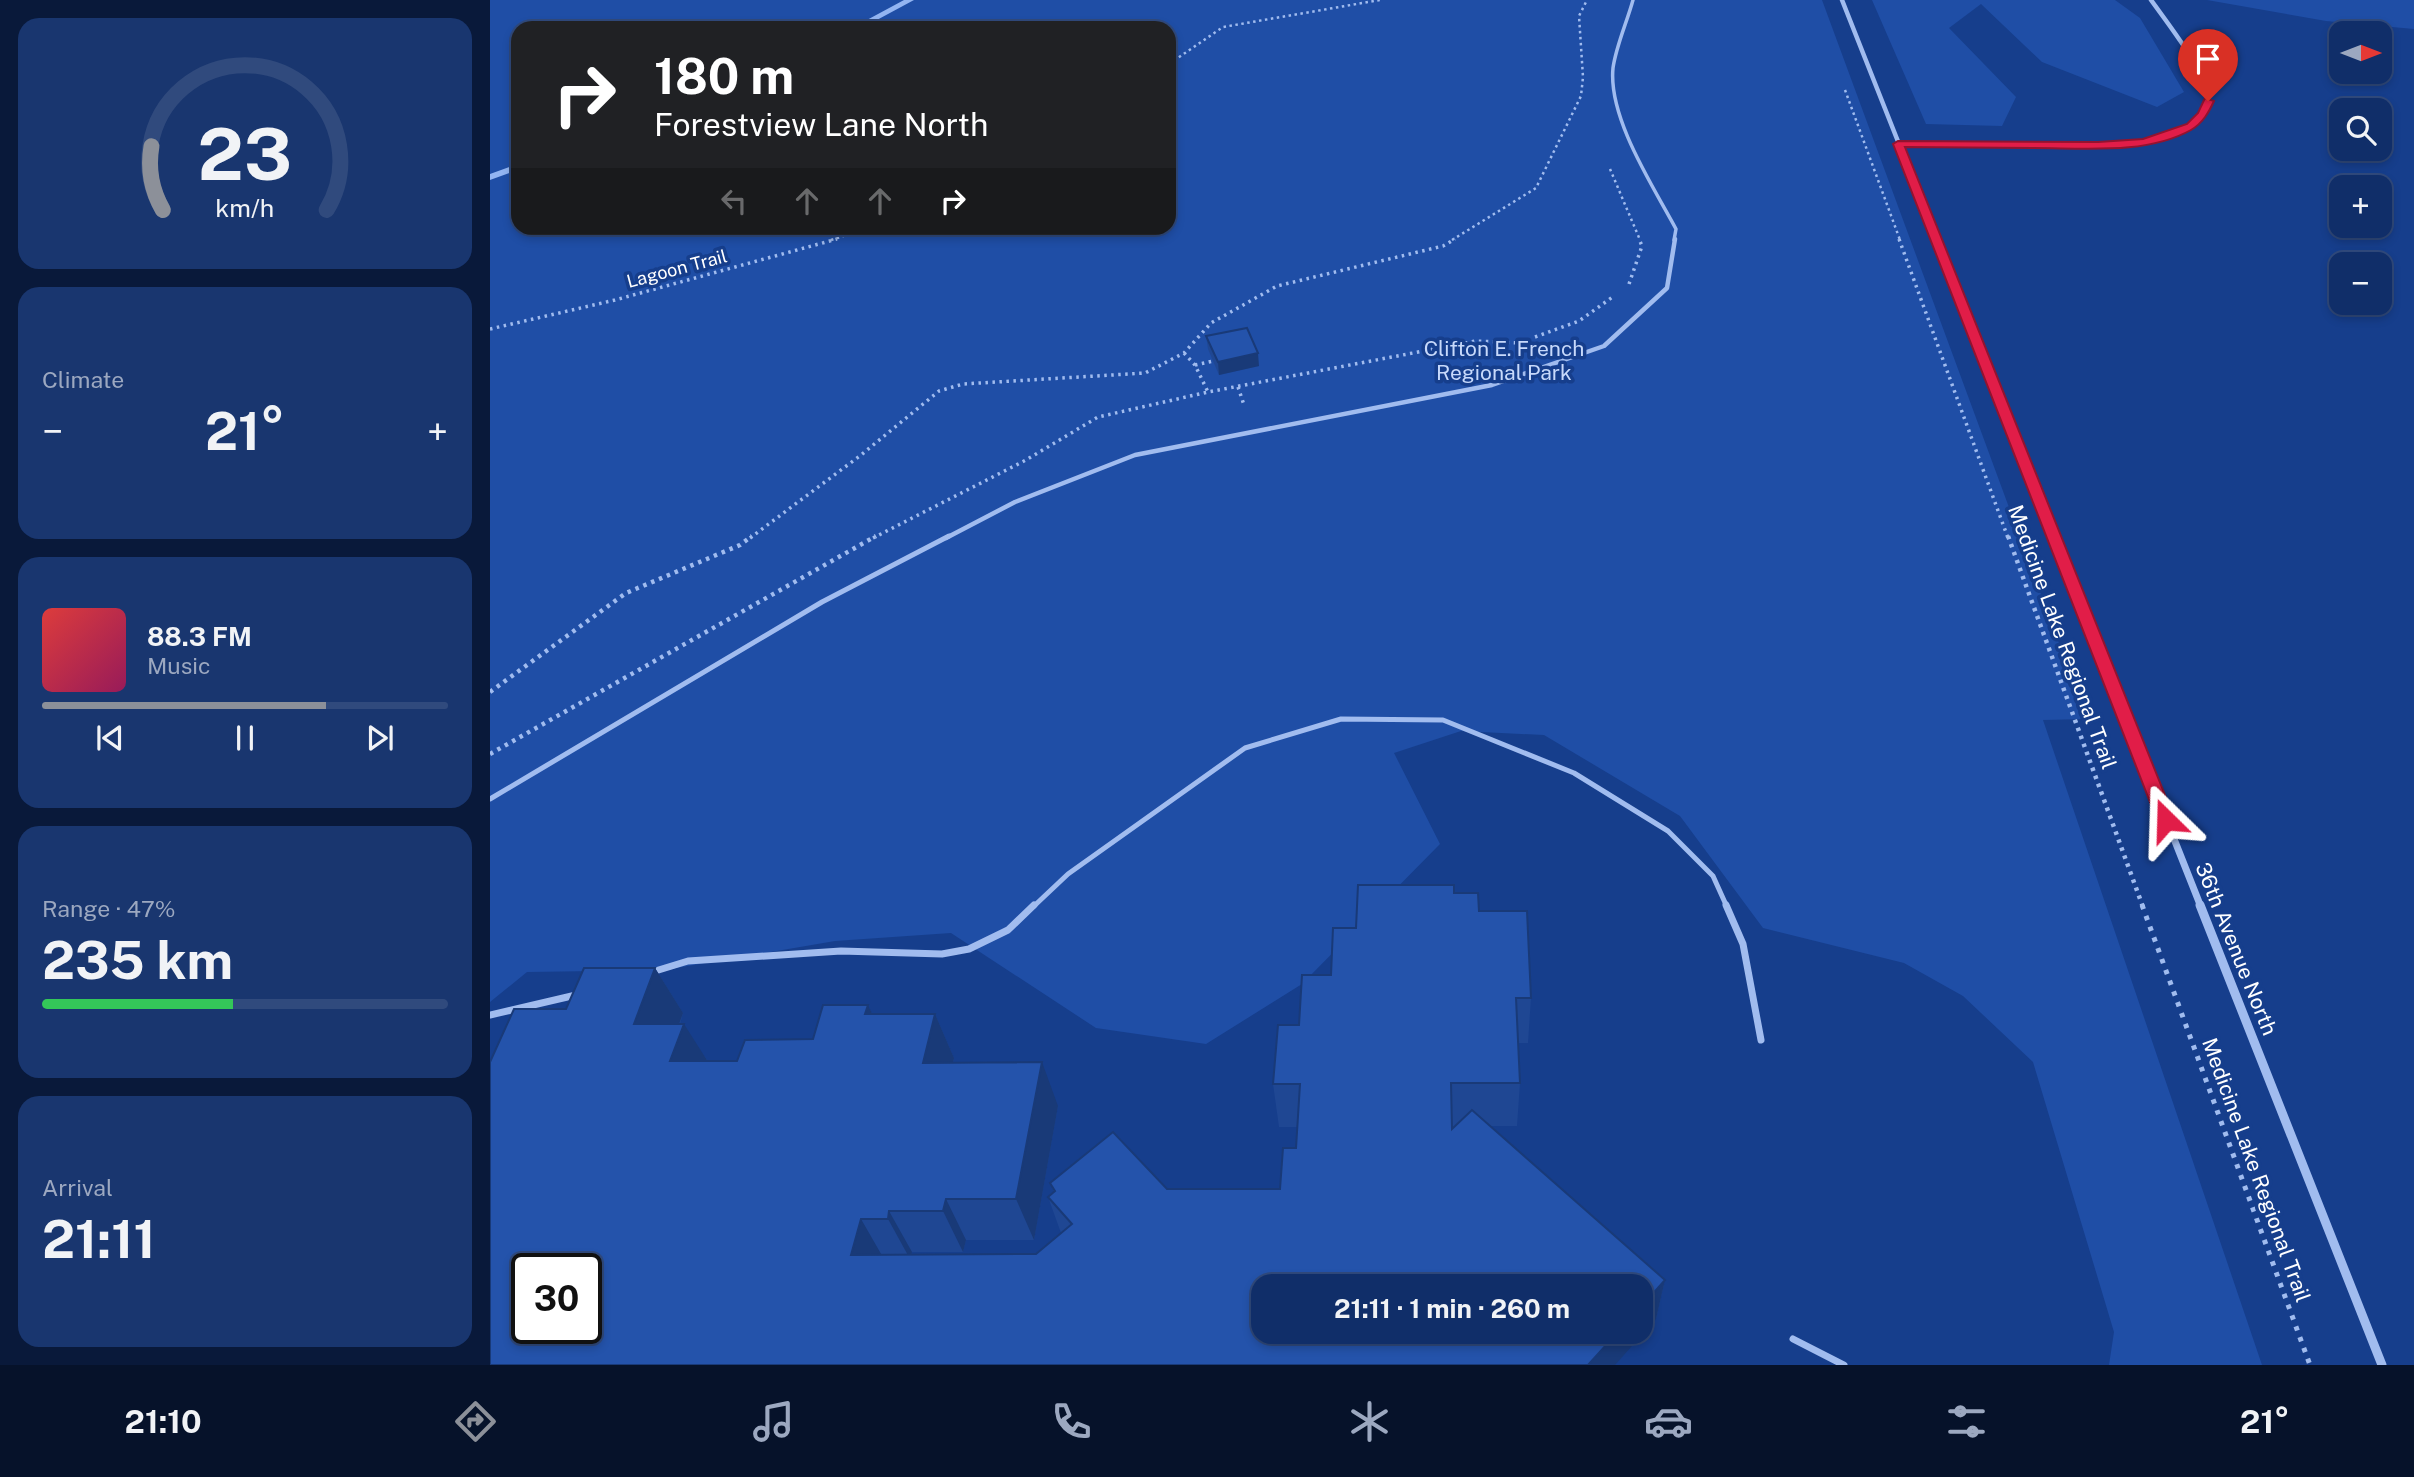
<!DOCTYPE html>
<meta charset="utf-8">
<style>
:root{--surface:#102e69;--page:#19366f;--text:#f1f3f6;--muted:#9ca8c0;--line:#304a7d;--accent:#8c9099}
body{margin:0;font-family:"Public Sans",sans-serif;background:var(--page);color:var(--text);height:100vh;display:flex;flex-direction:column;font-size:26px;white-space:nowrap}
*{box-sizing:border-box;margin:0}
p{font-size:23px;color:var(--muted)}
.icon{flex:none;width:38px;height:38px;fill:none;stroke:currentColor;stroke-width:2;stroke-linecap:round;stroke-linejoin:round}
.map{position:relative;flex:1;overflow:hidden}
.details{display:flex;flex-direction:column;gap:18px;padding:18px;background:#09193a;width:490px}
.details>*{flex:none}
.guide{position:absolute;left:21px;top:21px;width:665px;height:214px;border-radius:21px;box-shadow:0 4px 10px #0003,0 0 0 2px var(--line);background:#202124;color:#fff;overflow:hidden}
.needle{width:46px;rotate:90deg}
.controls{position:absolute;left:1839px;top:21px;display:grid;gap:14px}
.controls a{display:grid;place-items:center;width:63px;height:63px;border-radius:14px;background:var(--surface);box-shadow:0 4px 10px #0003,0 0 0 2px var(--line);font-size:35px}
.speed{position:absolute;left:21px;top:1253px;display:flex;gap:14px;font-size:35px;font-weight:700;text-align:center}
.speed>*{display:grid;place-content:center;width:91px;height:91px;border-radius:50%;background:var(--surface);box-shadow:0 4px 10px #0003,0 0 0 2px var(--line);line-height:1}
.speed .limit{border:4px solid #111;border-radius:10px;background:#fff;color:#111}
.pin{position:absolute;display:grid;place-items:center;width:60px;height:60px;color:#fff;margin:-72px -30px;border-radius:50% 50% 50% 0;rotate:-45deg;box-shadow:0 0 7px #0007}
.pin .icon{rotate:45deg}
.me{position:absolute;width:77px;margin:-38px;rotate:338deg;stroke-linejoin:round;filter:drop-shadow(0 0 5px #0008)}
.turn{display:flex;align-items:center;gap:24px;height:147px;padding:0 28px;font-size:32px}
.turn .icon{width:91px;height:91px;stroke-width:2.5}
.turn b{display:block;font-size:49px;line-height:60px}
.lanes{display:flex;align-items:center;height:66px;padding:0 28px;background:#0003;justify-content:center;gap:35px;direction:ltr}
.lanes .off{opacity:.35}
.big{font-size:52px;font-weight:700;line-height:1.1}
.details .tile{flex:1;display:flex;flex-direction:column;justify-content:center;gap:10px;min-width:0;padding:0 24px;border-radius:21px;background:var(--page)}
.details .dial{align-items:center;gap:0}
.dial svg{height:182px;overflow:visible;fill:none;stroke:var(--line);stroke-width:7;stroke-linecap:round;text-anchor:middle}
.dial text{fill:var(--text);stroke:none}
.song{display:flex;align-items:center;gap:21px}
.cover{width:84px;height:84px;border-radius:10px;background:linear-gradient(135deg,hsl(0 70% 55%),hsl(330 70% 35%))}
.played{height:7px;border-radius:4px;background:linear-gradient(90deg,var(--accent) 70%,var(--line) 70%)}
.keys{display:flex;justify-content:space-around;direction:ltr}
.heat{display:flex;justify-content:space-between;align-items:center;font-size:38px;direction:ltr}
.charge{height:10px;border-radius:5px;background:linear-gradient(90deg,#34c759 47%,var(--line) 0)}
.trip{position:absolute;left:761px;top:1274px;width:402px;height:70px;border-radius:21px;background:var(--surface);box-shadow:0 4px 10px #0003,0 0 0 2px var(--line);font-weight:700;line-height:70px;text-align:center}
.menu{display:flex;height:112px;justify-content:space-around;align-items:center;background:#06122a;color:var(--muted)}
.menu .icon{width:49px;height:49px}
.menu .on{color:var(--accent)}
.menu b{font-size:32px;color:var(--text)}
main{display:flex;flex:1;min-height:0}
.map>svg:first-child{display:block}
.green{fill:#1f4ea6;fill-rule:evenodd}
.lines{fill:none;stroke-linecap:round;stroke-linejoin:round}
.stream{fill:#93b5f2;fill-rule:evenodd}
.path-far3{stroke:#a1bcef;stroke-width:2.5;stroke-dasharray:2.5 3.5;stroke-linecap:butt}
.path-far2{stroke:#a1bcef;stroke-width:3.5;stroke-dasharray:2.5 4.5;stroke-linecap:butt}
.path-far1{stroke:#a1bcef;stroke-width:4.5;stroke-dasharray:3.5 5;stroke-linecap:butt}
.path{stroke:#a1bcef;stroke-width:5;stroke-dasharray:4.5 7;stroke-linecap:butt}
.service-far3{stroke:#a1bcef;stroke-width:3.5}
.service-far2{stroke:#a1bcef;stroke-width:4.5}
.service-far1{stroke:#a1bcef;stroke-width:5}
.service{stroke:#a1bcef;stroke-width:7}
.minor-far3{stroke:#a1bcef;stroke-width:4.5}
.minor-far2{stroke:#a1bcef;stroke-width:6}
.minor-far1{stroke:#a1bcef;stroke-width:7}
.minor{stroke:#a1bcef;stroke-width:9}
.wall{fill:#1f4793}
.shaded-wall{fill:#193a78}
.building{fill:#2453ab;stroke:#193a78;stroke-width:2;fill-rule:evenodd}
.route{fill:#e11d48;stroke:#92132f;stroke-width:2}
.labels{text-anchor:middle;stroke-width:7;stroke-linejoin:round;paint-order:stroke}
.far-street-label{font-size:18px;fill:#fff;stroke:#163e8c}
.park-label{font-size:21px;fill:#c7d9fb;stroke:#163e8c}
.street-label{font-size:21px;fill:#fff;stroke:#163e8c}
</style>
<main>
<section class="details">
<div class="tile dial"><svg viewBox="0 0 100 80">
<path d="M14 69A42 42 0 1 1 86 69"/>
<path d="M14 69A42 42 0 0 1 9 41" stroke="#8c9099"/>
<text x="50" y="56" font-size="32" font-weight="700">23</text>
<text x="50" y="72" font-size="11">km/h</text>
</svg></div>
<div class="tile"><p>Climate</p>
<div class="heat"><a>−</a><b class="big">21°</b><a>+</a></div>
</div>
<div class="tile">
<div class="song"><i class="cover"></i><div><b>88.3 FM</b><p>Music</p></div></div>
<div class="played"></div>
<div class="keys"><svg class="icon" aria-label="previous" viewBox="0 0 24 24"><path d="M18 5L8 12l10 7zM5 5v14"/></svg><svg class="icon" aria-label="pause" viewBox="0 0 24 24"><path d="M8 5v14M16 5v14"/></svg><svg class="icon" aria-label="next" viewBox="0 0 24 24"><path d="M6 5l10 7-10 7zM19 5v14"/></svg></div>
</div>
<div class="tile"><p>Range · 47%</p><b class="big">235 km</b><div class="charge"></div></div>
<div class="tile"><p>Arrival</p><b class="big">21:11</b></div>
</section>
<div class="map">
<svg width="1924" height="1365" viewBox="0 0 1924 1365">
<rect width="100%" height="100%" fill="#163e8c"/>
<path class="green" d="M0 0H1332L1597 719 1553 720 1772 1365H1619L1624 1332 1543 1062 1473 996 1414 963 1273 928 1190 816 1054 735 971 731 904 753 950 844 812 984 716 1044 606 1028 461 933 345 941 174 970 37 972 0 1002ZM28 28H679V228H28Z
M1382 0H1625L1650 18 1694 92 1667 107 1552 62 1491 4 1459 28 1526 97 1512 126 1436 124Z
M1717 0H1924V29L1836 21Z"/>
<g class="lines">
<path class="stream" d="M414 0H424L372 28H362Z
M28 164V170L0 180V174Z"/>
<path class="path-far3" d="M679 64 733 27 890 0
M1355 90 1410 240
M1120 169 1150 240
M341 240 379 228
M962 240 1046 188 1091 96 1093 77 1089 16 1097 0"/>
<path class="path-far2" d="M1409 239 1518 538
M1139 284 1152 246 1149 239
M0 329 125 300 347 239
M1045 337 1089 321 1124 296
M694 353 705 365 718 392
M705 365 723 361
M748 387 754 405
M260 538 371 455 449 391 473 384 655 373 694 353 721 323 787 286 953 246 965 239
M383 538 536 460 608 417 718 392 986 341 1031 343"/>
<path class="path-far1" d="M1518 536 1653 907
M0 692 136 593 250 545 262 536
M0 754 386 536"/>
<path class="path" d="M1652 905 1820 1365"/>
<path class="service-far3" d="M1143 0C1137 22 1126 46 1123 68 1118 118 1163 186 1186 229L1184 240"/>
<path class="service-far2" d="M456 538 525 502 645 455 1002 385 1114 346 1177 288 1185 239"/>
<path class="service-far1" d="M0 799 332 602 459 536
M543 907 578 874 755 748 851 719 953 720 1084 773 1178 831 1223 876 1237 907"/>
<path class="service" d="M1236 905 1253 944 1271 1040
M162 972 198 961 351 951 452 954 479 949 518 930 544 905
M0 1015 86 995
M1303 1339 1354 1365"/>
<path class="minor-far3" d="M1352 0 1447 240
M1408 144 1630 145C1767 133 1713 72 1661 0"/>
<path class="minor-far2" d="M1446 239 1565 538"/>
<path class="minor-far1" d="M1564 536 1711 907"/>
<path class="minor" d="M1710 905 1892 1365"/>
</g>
<path class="wall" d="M716 336 769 366 729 375 718 349Z
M964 893 989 911 1041 998 1038 1043H1028L1030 1083 1027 1126H1000L1175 1280 1166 1319 0 1365 165 968 193 1013 190 1024 218 1061H247L323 1039 378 1005 382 1014H445L464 1058 463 1063 568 1106 544 1240H476L473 1252H422L421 1254H546L571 1233 558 1197 564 1192 560 1183 677 1189H790L806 1148 807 1127H789L783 1084 809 1025 841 975 866 928Z"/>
<path class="shaded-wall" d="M768 353 769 366 729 375 728 362Z
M165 968 193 1013 173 1068 144 1024Z
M378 1005 399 1050 375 1014Z
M445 1014 464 1058 453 1107 433 1063Z
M194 1024 222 1068 180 1061Z
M552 1062 568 1106 544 1240 526 1199Z
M456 1199 476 1240 473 1252 453 1211Z
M399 1211 422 1252 420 1259 398 1219Z
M371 1219 394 1259 361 1255Z
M1175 1280 1166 1319 1125 1365H1098L1128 1332H1152V1306Z"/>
<path class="building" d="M757 328 768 353 728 362 716 336Z
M868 885H964V893H988L989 911H1037L1041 998H1026L1030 1083H961L962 1129 982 1110 1175 1280 1152 1306V1286H774V1332H1128L1098 1365H0V1062L24 1009H76L94 968H165L144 1024H194L180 1061H247L255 1040 323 1039 333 1005H378L375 1014H445L433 1063 552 1062 526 1199H456L453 1211H399L398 1219H371L361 1255 546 1254 582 1224 558 1197 565 1191 560 1183 623 1132 677 1189H790L793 1148H806L810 1084H783L788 1025H809L812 975H841L843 928H866ZM37 1269H96V1328H37Z"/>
<path class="route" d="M1715 98 1724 101C1719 112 1713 123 1701 130 1656 155 1594 148 1543 148 1500 148 1458 147 1415 147L1685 820 1682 824H1670L1667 820 1403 144 1408 141 1608 142 1653 139 1697 124 1708 113Z"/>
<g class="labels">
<g class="far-street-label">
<text transform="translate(187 269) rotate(-15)" y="6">Lagoon Trail</text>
</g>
<g class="park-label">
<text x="1014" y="356">Clifton E. French<tspan x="1014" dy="24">Regional Park</tspan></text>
</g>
<g class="street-label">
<text transform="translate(1572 637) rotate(70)" y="7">Medicine Lake Regional Trail</text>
<text transform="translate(1746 949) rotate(68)" y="7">36th Avenue North</text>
<text transform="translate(1766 1170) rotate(70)" y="7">Medicine Lake Regional Trail</text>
</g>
</g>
</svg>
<div class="controls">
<a><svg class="needle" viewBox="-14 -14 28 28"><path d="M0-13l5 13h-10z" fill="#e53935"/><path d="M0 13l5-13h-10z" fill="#9ca8c0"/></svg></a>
<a><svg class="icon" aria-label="search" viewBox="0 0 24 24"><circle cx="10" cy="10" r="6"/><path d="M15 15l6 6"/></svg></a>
<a>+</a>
<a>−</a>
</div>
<div class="speed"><div class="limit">30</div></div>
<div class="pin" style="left:1718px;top:101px;background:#d93025"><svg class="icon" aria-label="arrive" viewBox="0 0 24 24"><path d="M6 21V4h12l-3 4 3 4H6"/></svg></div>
<svg class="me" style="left:1676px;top:820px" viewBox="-20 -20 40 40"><path d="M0-17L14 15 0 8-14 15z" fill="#e11d48" stroke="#fff" stroke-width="4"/></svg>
<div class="trip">21:11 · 1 min · 260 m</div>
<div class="guide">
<div class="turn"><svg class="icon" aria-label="right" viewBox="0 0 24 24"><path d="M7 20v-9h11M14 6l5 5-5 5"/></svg><div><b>180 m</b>Forestview Lane North</div></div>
<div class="lanes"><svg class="icon off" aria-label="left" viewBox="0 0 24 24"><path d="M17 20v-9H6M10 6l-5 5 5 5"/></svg><svg class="icon off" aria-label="ahead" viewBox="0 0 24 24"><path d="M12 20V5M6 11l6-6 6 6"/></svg><svg class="icon off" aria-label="ahead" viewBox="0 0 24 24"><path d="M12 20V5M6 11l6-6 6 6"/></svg><svg class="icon" aria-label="right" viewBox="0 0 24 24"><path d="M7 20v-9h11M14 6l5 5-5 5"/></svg></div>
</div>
</div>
</main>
<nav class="menu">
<b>21:10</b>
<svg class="icon on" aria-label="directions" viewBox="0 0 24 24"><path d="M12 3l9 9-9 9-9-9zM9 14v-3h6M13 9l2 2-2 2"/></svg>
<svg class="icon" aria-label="music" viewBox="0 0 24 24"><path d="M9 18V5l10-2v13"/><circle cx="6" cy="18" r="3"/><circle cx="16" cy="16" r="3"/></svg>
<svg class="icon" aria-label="phone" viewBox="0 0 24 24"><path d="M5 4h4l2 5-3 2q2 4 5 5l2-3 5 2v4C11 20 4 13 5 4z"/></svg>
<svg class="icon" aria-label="climate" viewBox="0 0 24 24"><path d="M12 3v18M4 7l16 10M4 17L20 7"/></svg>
<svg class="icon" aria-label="car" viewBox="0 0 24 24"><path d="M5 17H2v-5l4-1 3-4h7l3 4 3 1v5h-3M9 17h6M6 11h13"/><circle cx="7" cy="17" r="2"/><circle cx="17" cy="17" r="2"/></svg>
<svg class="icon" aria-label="filters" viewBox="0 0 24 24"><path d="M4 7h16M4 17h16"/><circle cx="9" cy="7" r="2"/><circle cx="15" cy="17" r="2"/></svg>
<b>21°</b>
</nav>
